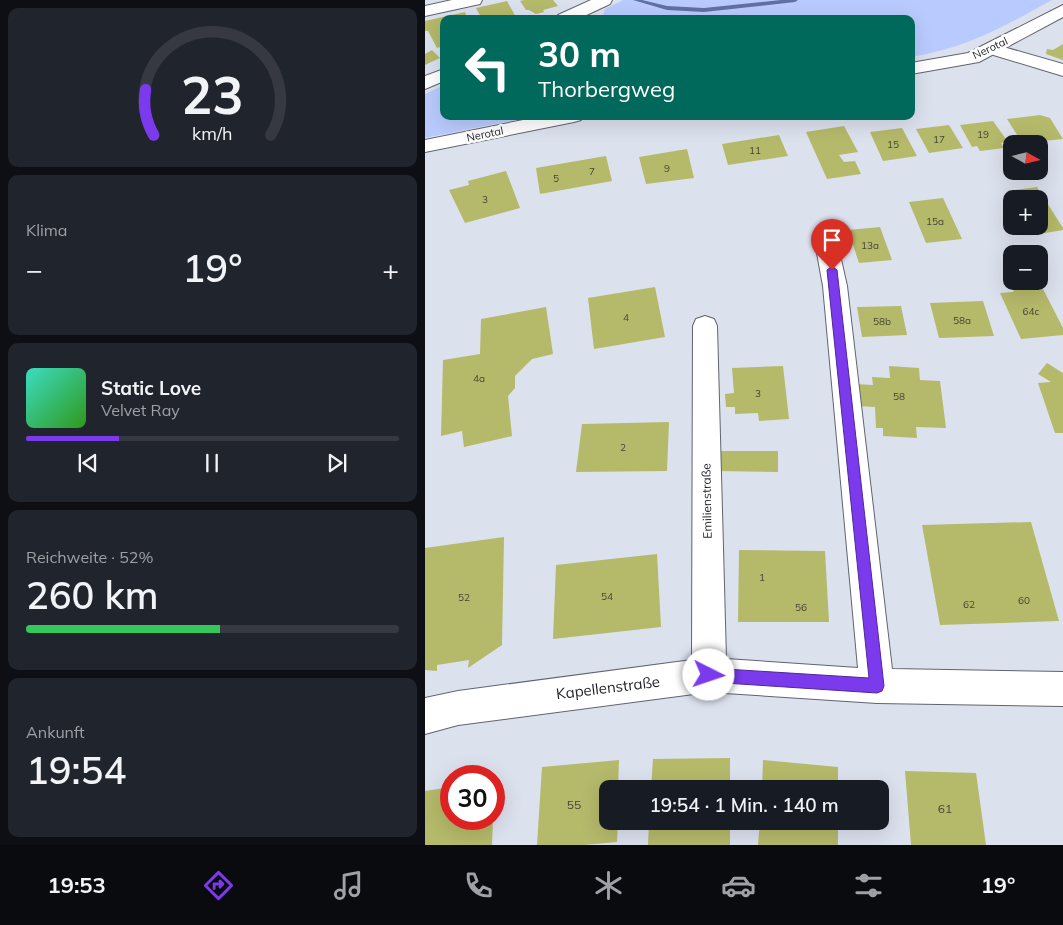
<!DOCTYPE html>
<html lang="de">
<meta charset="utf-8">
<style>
:root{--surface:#171b24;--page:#20242c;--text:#f1f3f6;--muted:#9ea1a6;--line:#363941;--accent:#7c3aed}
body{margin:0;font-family:Mulish,sans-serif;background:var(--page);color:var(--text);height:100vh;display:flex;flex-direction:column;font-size:19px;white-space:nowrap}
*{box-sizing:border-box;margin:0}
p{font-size:16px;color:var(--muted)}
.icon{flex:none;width:28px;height:28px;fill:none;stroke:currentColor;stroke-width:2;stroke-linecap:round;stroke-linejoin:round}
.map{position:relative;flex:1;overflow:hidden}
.drawer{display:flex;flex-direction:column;gap:8px;padding:8px;background:#0d0f14;width:425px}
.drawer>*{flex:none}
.guide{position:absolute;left:15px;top:15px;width:475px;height:105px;border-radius:10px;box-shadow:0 5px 20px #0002;background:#00695c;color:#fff;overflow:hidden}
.needle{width:32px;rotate:98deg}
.controls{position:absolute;left:578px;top:135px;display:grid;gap:10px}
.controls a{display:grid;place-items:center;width:45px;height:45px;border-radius:10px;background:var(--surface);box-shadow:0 5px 20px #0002;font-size:25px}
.speed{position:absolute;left:15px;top:765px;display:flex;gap:10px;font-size:25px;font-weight:700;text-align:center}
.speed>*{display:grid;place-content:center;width:65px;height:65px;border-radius:50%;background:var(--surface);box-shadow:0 5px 20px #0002;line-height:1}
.speed .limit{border:8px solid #d22;background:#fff;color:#111}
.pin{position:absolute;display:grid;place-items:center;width:42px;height:42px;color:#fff;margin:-51px -21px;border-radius:50% 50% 50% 0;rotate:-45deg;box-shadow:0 0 5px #0007}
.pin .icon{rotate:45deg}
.me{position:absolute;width:55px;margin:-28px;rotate:94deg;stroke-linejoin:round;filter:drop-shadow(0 0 4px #0008)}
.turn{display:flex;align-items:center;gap:18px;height:105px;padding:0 15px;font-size:22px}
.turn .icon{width:65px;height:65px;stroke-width:2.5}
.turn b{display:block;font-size:35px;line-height:42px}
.big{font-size:38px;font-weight:600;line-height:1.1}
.drawer .widget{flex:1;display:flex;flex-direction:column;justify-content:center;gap:8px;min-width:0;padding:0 18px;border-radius:10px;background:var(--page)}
.drawer .dial{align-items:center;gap:0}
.dial svg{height:130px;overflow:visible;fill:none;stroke:var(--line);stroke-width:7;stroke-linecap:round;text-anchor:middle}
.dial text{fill:var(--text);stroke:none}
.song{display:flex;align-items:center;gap:15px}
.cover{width:60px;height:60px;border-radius:8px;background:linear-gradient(135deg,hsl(170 70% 55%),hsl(110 70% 35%))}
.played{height:5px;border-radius:2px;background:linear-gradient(90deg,var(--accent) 25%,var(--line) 25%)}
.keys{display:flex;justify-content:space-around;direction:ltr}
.heat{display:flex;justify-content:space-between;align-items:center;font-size:28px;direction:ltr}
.charge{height:8px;border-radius:4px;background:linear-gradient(90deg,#34c759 52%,var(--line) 0)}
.trip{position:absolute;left:174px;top:780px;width:290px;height:50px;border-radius:10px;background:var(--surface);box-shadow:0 5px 20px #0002;font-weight:600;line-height:50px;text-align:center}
.tab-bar{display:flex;height:80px;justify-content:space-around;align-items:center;background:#090b0e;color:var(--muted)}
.tab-bar .icon{width:35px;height:35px}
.tab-bar .current{color:var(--accent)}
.tab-bar b{font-size:22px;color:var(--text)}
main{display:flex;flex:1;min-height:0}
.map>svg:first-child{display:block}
.green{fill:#b9cbfe}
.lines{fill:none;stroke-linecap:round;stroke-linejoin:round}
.stream{fill:#6170a0;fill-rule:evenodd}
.building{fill:#b5b96a}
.street-casing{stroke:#606470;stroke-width:2}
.secondary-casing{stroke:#606470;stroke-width:2}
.street{fill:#fff;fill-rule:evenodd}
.secondary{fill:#fff;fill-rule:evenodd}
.route{fill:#7c3aed;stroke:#51269a}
.labels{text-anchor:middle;stroke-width:5;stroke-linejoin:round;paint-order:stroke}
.number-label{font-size:10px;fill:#444636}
.far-street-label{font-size:11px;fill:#1f2025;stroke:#fff}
.street-label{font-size:12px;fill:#1f2025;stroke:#fff}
.near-number-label{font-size:12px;fill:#444636}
.near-street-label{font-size:15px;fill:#1f2025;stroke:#fff}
</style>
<main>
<section class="drawer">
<div class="widget dial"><svg viewBox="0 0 100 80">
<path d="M14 69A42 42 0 1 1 86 69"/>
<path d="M14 69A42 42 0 0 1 9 41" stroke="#7c3aed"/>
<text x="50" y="56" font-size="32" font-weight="700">23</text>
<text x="50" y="72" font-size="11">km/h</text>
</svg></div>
<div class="widget"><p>Klima</p>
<div class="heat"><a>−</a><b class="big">19°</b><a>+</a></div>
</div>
<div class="widget">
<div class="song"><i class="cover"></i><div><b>Static Love</b><p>Velvet Ray</p></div></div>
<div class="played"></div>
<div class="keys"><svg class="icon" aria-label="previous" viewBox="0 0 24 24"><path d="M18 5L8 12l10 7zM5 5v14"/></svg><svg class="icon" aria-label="pause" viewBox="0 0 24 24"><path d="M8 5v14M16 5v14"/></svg><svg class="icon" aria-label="next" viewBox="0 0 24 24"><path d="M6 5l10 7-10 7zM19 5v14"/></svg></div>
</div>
<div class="widget"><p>Reichweite · 52%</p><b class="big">260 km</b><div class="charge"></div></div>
<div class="widget"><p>Ankunft</p><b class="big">19:54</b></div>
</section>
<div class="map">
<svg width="638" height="845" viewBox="0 0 638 845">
<rect width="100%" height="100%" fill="#dce1ee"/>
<path class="green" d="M198 0H627C580 26 540 49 486 57V19H170L178 15 180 9Z
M19 85V116H110L0 138V94Z"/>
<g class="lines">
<path class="stream" d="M208 0H217L242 6 279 8 356 0H373L370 2 279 12 242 10Z"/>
</g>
<path class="building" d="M99 0H128L133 6 118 10 119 12 111 14 104 10H101L95 1Z
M82 1 92 19H57L51 8Z
M40 12 43 19H19V46L12 48 3 31H0V21Z
M638 44V60L621 54 622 49 628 50Z
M7 50 15 58 0 65V54Z
M615 115 625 118 638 139 597 143 582 119Z
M568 121 583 142 576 143 579 148 555 151 552 146 547 147 535 125Z
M524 125 538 148 504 153 491 129Z
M419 126 433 152 414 155 419 162 430 161 436 174 402 179 381 132Z
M477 128 492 156 458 161 445 132Z
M354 135 363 156 303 165 297 144Z
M262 149 269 178 221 184 214 157Z
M181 156 187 181 115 194 111 168Z
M81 171 95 208 40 223 24 190 44 185 43 181Z
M612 187 638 228V230L609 235 604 226H614V199H587L582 191Z
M518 198 537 239 501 243 484 202Z
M455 227 467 260 434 263 423 230Z
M593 284 607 290 618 289 638 328V335L596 339 575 293 588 292Z
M230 287 240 337 169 349 163 298Z
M558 301 569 336 514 338 505 303Z
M476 306 482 335 437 337 432 307Z
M121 307 128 354 107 359 90 376V388L83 396 87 436 39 447 37 431 16 436 18 360 55 354 56 319Z
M622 363 638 373V433H630L613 383 626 382 613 374Z
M358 366 364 419 334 421 333 413 310 414V407H301L300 394 309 393 307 368Z
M464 366 494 368 495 380 515 381 521 428 491 427 492 438 458 436V428H451L450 407 431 406 430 384 448 385 447 377 465 378Z
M244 422 242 471 151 472 157 424Z
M290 451H353V472L289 471Z
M606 522 634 621 515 625 497 525Z
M79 537 77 645 43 668 44 660 12 665V671L0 670V548Z
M314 550 400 551 404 622H313Z
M232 554 236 627 128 639 131 565Z
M305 758V789H226L228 759Z
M194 760 193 789H182V821H193L192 842 159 845H112L117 767Z
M338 760 413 767V789H337Z
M480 771 551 773 561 845H486Z
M26 787V819H68L67 845H0V791Z
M224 821H305V845H223Z
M335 821H413V845H333Z"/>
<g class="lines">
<g class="street-casing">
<path id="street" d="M27 0H57L55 4 0 16V6Z
M166 0H187L185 4 153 19H131L133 15Z
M568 44 638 64V76L562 53 559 49 562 45Z
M19 69V81L0 89V76Z
M400 229 408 231 411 237 422 286 467 669 638 672V706L452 703 284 692 33 725 0 734V698L33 691 267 660 268 326 271 319 280 316 289 319 292 326 301 659 433 668 398 286 389 237 392 231Z"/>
</g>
<g class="secondary-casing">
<path id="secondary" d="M638 5V17L554 62 486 74V63L543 53Z
M118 116H159L156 120 149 122 0 152V140Z"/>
</g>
<use href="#street" class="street"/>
<use href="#secondary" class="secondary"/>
</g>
<path class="route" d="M407 266 412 270 459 686 457 691 452 693 284 682 279 680 277 675 279 670 284 668 444 678 402 270Z"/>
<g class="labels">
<g class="number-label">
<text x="558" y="138">19</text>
<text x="514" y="143">17</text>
<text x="468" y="148">15</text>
<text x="330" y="154">11</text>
<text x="242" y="172">9</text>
<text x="167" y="175">7</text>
<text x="131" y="182">5</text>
<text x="60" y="203">3</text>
<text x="510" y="225">15a</text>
<text x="445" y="249">13a</text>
<text x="606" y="315">64c</text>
<text x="201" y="321">4</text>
<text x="537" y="324">58a</text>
<text x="457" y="325">58b</text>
<text x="54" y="382">4a</text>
<text x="333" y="397">3</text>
<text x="474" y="400">58</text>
<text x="198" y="451">2</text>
<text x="337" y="581">1</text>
<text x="182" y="600">54</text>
<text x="39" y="601">52</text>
<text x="599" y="604">60</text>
<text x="544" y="608">62</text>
<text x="376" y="611">56</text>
</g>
<g class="far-street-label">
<text transform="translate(565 48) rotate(-25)" y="4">Nerotal</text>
<text transform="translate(60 134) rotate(-12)" y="4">Nerotal</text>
</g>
<g class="street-label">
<text transform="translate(282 501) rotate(-91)" y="4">Emilienstraße</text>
</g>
<g class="near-number-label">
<text x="149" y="809">55</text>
<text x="520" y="813">61</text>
</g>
<g class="near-street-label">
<text transform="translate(183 688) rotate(-7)" y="5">Kapellenstraße</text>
</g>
</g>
</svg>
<div class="controls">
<a><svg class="needle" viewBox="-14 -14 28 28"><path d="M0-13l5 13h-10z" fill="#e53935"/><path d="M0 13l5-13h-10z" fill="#9ea1a6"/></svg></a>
<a>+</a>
<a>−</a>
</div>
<div class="speed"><div class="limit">30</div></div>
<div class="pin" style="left:407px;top:270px;background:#d93025"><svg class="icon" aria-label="arrive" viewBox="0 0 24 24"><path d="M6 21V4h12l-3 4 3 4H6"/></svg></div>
<svg class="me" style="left:284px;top:675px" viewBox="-20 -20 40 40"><circle r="19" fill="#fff"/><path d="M0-13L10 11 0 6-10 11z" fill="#7c3aed"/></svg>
<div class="trip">19:54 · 1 Min. · 140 m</div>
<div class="guide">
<div class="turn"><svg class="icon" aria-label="left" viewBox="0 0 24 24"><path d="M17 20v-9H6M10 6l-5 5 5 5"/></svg><div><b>30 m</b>Thorbergweg</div></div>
</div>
</div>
</main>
<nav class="tab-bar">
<b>19:53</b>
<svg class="icon current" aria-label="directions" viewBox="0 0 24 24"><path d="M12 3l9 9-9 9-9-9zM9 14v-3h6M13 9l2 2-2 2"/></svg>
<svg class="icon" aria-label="music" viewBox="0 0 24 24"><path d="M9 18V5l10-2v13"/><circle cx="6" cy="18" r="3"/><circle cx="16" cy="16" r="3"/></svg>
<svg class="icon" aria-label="phone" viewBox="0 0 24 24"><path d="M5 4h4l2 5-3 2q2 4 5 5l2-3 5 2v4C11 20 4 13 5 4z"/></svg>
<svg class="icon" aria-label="climate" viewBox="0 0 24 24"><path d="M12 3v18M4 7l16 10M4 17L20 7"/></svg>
<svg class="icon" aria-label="car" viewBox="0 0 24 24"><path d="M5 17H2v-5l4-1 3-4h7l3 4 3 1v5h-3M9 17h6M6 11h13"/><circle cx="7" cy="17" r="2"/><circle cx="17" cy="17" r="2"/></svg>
<svg class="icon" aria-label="filters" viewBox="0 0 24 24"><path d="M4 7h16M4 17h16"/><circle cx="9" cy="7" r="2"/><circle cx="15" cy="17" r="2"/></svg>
<b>19°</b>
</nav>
